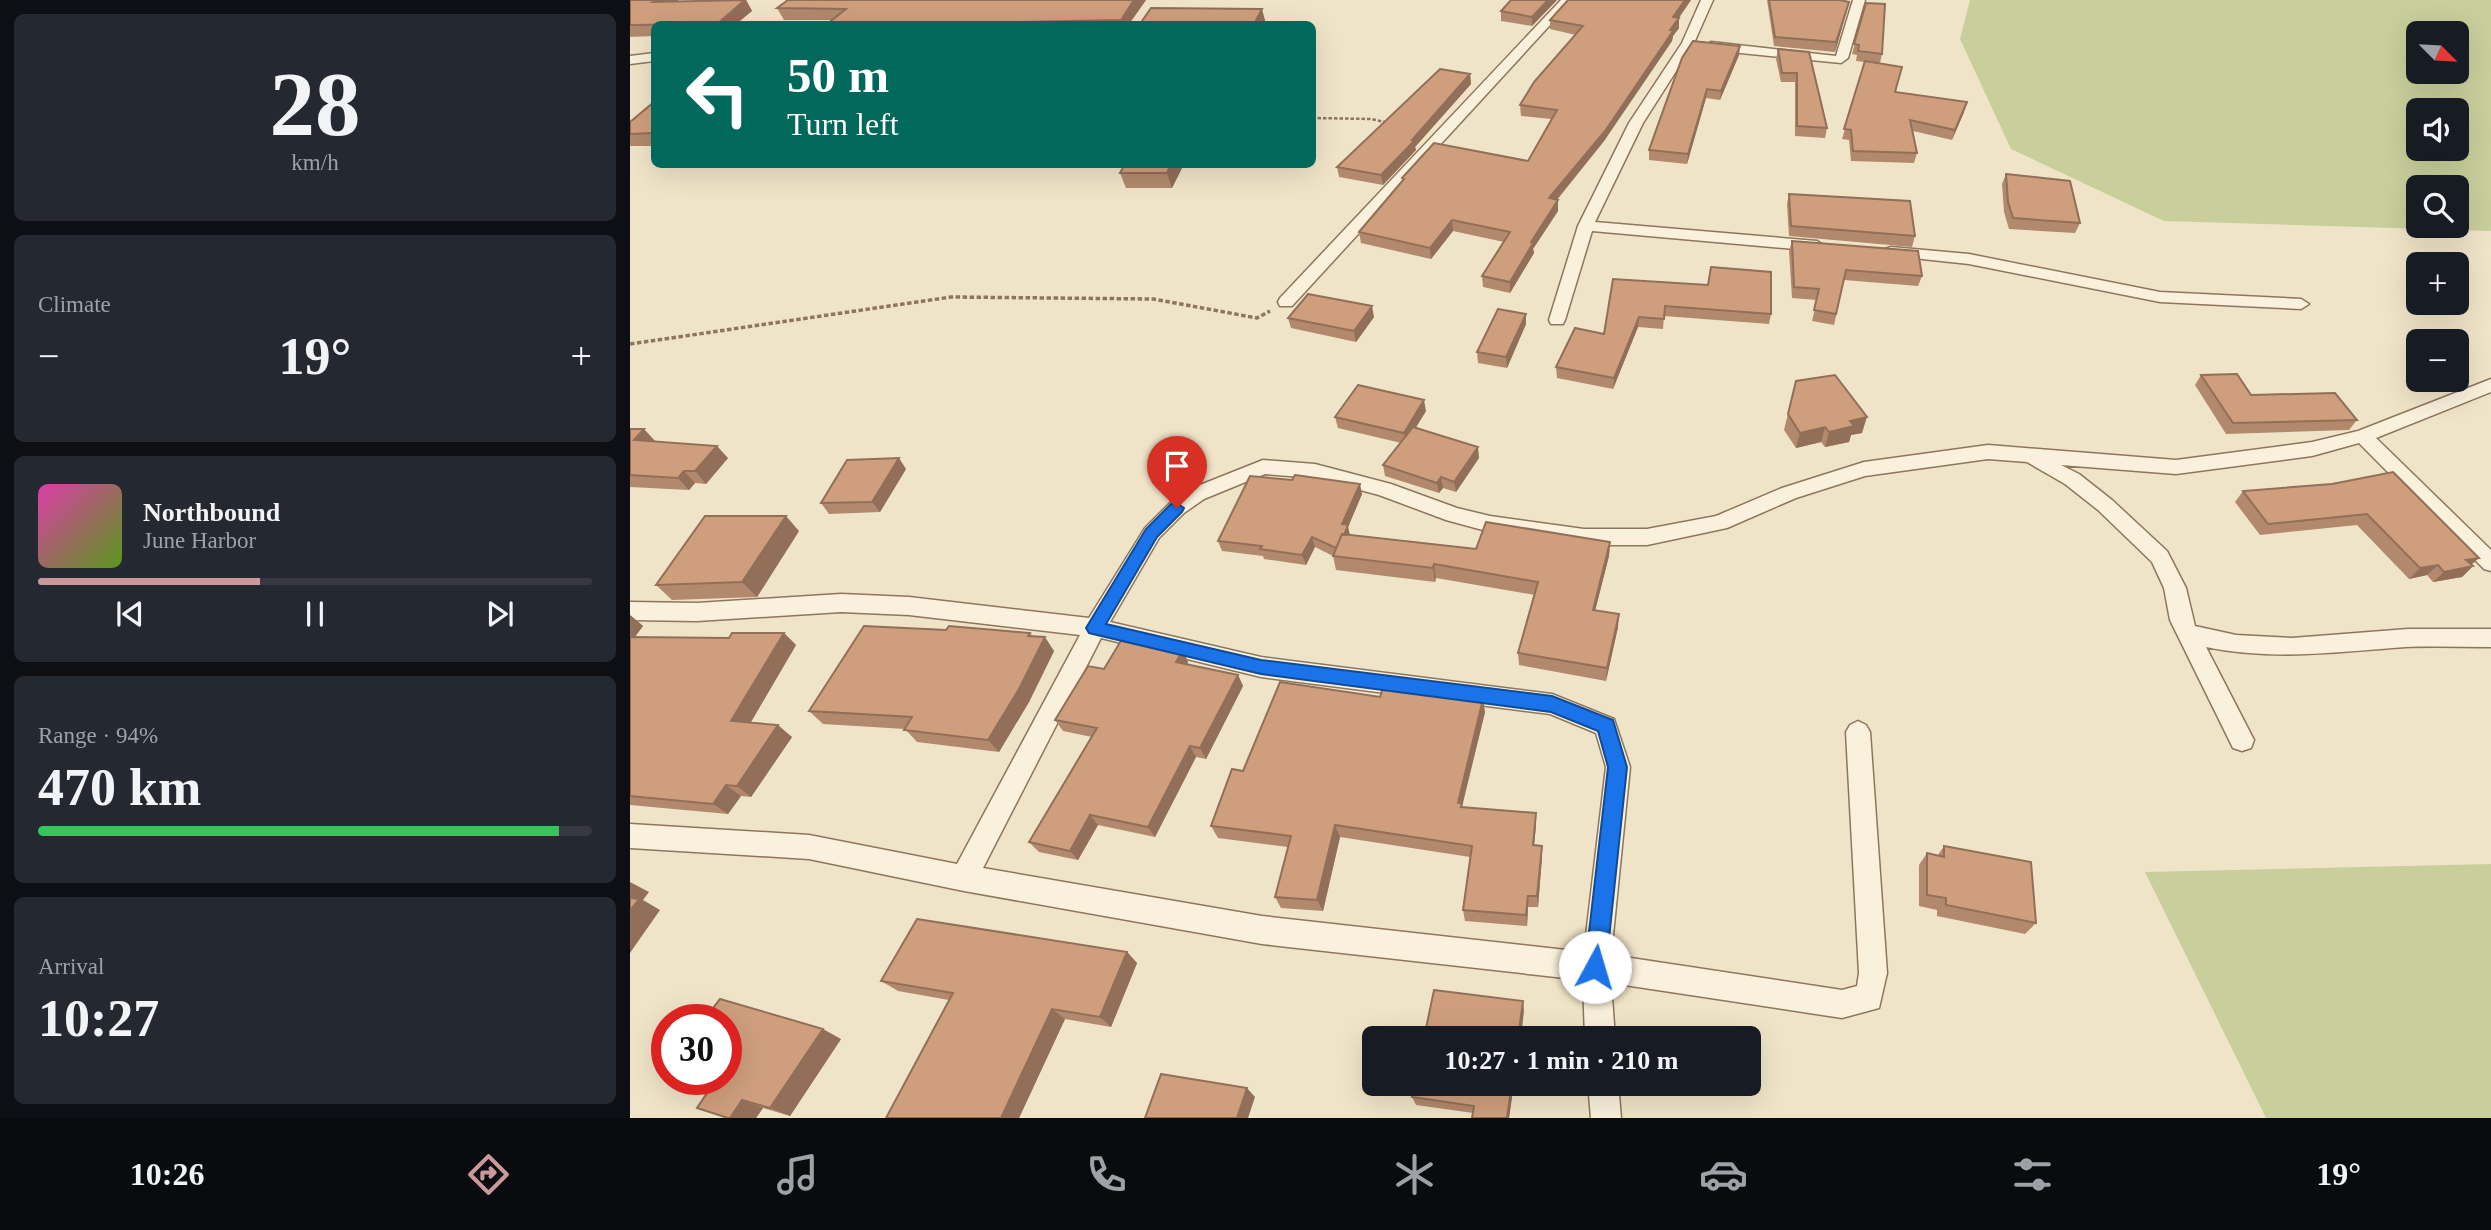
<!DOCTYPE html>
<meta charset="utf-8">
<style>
:root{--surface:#171b24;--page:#242831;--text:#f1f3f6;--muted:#9ea1a6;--line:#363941;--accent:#cc999b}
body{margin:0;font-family:Georgia,serif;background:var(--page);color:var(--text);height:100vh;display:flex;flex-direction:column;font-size:26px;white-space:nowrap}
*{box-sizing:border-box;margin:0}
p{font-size:23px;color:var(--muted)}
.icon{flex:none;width:38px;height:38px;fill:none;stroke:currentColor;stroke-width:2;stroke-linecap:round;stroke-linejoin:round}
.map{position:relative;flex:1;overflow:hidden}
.panel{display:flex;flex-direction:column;gap:14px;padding:14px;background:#0d0f14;width:630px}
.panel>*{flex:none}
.top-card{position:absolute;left:21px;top:21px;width:665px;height:147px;border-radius:10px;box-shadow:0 7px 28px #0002;background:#00695c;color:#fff;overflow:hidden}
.needle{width:46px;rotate:114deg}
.buttons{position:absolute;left:1776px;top:21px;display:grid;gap:14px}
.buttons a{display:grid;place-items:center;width:63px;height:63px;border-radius:10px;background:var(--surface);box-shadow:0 7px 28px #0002;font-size:35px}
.speed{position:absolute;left:21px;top:1004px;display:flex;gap:14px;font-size:35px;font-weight:700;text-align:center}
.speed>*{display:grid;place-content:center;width:91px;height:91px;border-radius:50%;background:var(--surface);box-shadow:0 7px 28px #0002;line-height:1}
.speed .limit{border:10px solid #d22;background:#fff;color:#111}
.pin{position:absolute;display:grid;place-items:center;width:60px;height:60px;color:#fff;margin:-72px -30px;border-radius:50% 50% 50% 0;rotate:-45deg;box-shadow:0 0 7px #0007}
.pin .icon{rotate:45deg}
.me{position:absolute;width:77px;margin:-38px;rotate:6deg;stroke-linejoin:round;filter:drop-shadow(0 0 5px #0008)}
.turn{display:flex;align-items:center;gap:24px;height:147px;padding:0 21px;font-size:32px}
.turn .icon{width:91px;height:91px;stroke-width:2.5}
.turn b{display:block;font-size:49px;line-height:60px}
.big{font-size:52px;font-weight:700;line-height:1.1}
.panel .card{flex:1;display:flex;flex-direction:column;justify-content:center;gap:10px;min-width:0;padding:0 24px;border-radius:10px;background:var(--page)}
.panel .dial{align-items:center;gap:0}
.dial b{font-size:91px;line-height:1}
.song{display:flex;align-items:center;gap:21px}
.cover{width:84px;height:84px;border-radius:10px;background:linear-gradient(135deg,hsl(320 70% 55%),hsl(90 70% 35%))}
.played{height:7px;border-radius:4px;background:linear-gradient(90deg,var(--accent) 40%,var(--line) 40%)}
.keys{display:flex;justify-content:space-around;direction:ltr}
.heat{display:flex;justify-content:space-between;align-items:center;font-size:38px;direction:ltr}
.charge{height:10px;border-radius:5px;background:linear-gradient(90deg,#34c759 94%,var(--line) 0)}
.trip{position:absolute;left:732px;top:1026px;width:399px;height:70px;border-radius:10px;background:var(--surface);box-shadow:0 7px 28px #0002;font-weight:700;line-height:70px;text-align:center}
.menu{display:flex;height:112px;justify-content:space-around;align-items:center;background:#090b0e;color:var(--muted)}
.menu .icon{width:49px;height:49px}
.menu .on{color:var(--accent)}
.menu b{font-size:32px;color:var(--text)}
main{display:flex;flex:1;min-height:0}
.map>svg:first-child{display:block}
.green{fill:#c9cf9b;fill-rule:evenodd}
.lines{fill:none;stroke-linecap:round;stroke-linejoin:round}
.street-casing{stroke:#8d765c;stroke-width:3}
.path-far1{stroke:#8d765c;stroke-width:2.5;stroke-dasharray:3.5 2;stroke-linecap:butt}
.path{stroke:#8d765c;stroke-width:3.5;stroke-dasharray:4.5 2.5;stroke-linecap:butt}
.street{fill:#faf1dc;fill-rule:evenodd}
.wall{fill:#b2896c}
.shaded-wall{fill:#916f58}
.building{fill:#cf9f7d;stroke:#916f58;stroke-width:2}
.route{fill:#1a73e8;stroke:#114b97;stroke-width:2}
</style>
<main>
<section class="panel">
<div class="card dial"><b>28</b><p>km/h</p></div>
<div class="card"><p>Climate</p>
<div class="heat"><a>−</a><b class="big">19°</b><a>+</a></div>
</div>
<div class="card">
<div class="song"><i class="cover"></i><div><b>Northbound</b><p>June Harbor</p></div></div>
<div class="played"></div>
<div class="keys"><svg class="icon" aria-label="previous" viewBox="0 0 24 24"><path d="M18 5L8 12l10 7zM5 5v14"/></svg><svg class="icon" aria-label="pause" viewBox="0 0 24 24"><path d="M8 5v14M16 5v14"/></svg><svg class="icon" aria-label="next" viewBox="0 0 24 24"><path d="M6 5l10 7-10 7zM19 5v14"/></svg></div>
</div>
<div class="card"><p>Range · 94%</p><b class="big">470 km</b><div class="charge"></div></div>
<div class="card"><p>Arrival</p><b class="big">10:27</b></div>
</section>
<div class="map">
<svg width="1861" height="1118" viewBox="0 0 1861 1118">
<rect width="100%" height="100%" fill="#f0e4c8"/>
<path class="green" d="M1340 0H1861V231L1534 221 1381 149 1330 39ZM1788 33H1827V72H1788ZM1788 110H1827V149H1788ZM1788 187H1827V226H1788Z
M1861 864V1118H1636L1515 872Z"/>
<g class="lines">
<g class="street-casing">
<path id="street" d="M931 0H943L662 306H650L648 302 650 298Z
M1071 0H1083L1064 43 1013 123 965 222 1187 241 1195 246 1187 251 962 231 935 320 933 324H921L919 320 948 226 999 123 1052 43Z
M1223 0H1235L1218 58 1211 63 1081 50 1075 46 1081 42 1206 56Z
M24 53V61L0 64V56Z
M1261 247 1339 254 1530 292 1671 299 1679 304 1671 309 1530 302 1339 264 1255 255 1253 252 1255 249Z
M1861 379V392L1746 438 1861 550V571L1854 569 1729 443 1682 456 1546 474 1431 465 1449 474 1482 500 1537 551 1556 588 1565 626 1606 635 1662 638 1778 629H1861V647C1832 647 1803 646 1775 647 1707 652 1643 661 1576 647L1624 740 1621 748 1612 751 1603 748 1540 620 1534 588 1522 562 1468 510 1435 484 1397 462 1358 459 1235 476 1166 498 1097 528 1017 545H954L860 532 816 520 749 495 685 478 635 474 574 499 554 513 529 538 480 622 631 657 922 694 984 719 1000 767 981 955 1212 990 1227 986 1229 973 1216 732 1220 725 1228 721 1236 725 1240 732 1257 973 1249 1008 1212 1018 981 983 985 1038H955L953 980 632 944 334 891 179 859 0 848V824L179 835 327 864 450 635 279 615 211 612 67 621 0 620V602L67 603 211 594 279 597 459 618 515 528 540 503 560 489 633 460 685 464 761 484 827 508 860 516 954 529H1017L1086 516 1152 488 1234 462 1358 445 1546 460 1682 442 1728 431ZM471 638 631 677 920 714 966 733 976 767 954 952 632 916 353 868Z
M958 1083H988L991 1118H961Z"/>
</g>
<path class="path-far1" d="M682 118 741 119 760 123"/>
<path class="path" d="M0 344 321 297 523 299 627 318 640 311"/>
<use href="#street" class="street"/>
</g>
<path class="wall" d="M0 0H49L47 1 116 0 122 11 106 24H24V36L0 37Z
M516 0 499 24H197L202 20H154L147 8Z
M881 0H927L902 26 871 21V11Z
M938 0H1061L1049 18V28L1043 36 1042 41 974 141 927 200H928V211L903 249 904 253 880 293 853 287 852 276 874 242 823 231 801 259 731 243 729 232 772 181V178L898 161 921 119 891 116 890 105 946 35 920 29V20Z
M1137 0H1212L1211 1 1219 2 1205 52 1144 46Z
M1236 3 1252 54 1250 63 1265 92 1334 112 1322 140 1283 131 1287 153 1284 163 1221 161 1219 140 1212 139 1235 62 1226 61 1227 55 1222 54Z
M1148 49 1179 52 1197 128 1195 138 1165 136V82H1151L1146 59Z
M1109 55 1090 100 1076 98 1057 164 1019 160V150Z
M840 74 841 84 785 147 786 150 753 185 709 177 707 167Z
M24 102V146H0V122Z
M495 164H564L563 166H553L542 188H496L490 173Z
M1376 174 1450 223 1445 233 1379 229 1374 212 1372 184Z
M1159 194 1285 236 1282 247 1159 236 1157 204Z
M1162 241 1292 276 1288 286 1214 280 1204 325 1182 321 1187 300 1162 298 1159 251Z
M983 279 1141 314 1139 324 1034 316 1033 329 1008 327 983 389 927 378 926 367 974 334Z
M744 317 726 342 661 328 658 318Z
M896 324 877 368 848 363 847 352Z
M1571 375 1621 395 1727 420 1719 430 1596 434 1565 385Z
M1166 381 1232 433 1221 435 1219 442 1195 447 1191 442 1166 448 1154 430Z
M796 411 785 428 849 458 826 492 813 488 809 493 755 476 753 465 771 443 708 428 705 417Z
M0 429 25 442 98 458 76 484 65 483 59 490 0 487Z
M276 469 250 512 199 514 191 503Z
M1702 484 1849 558 1841 565 1843 566 1832 577 1803 582 1797 575 1779 579 1727 525 1630 535 1605 502 1613 491Z
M732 494 718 527 720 535 846 549 980 542 979 556 965 610 988 627 976 681 889 665 888 653 905 595 806 578 805 582 706 570 703 556 685 547 676 565 634 559 633 556 592 551 588 541Z
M169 531 127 597 42 600 26 585Z
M0 615 13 626 5 637 99 638 154 633 166 645 121 722 162 737 121 797 111 796 98 814 0 805Z
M316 630 400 633 403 636 424 651 399 702 369 752 287 742 275 729 193 724 179 711Z
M558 662 557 664 608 675 613 686 576 759 566 757 525 837 468 825 448 860 409 852 399 842 462 737 433 731 425 720 474 669Z
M855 712 832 807 906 813V825L904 845 912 857 908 907H898L897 926 835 921 833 910 840 857 710 837 693 911 651 908 645 897 658 847 588 838 581 826 613 771Z
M1314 846 1406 923 1395 934 1307 916V910L1289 906V865L1297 853 1308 855Z
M497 952 507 963 481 1027 435 1019 389 1118H256L319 1000 268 991 251 981Z
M211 1039 160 1116 133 1108 126 1118H96L67 1108 79 1091 46 1080H96Z
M884 1083 879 1118H842L843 1113 786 1105 782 1097Z"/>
<path class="shaded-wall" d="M26 0H49L31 13 23 2Z
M116 0 122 11 106 24H87Z
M504 0H516L499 24H492L491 20Z
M918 0H927L902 26V17Z
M1055 0H1061L1042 27 1043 17Z
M1219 2 1217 11 1205 52 1206 42Z
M632 9 636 24H624Z
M1049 18V28L1043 36 1042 41 974 141 919 209V198Z
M1110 46 1109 55 1090 100 1091 91Z
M840 74 841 84 785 147 786 150 753 185 751 175Z
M1077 89 1076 98 1057 164 1058 154Z
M1337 102 1334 112 1322 140 1325 130Z
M541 164H552L553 166 542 188 537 173Z
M928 200V211L903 249 904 253 880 293V282L901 242Z
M822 220 823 231 801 259 800 248Z
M742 306 744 317 726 342 724 331Z
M896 314V324L877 368 876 357Z
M1009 317 1008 327 983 389 984 378Z
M794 400 796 411 776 444 774 433Z
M1237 417 1232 433 1221 435 1219 442 1195 447 1199 432 1220 421Z
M1195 427 1191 442 1166 448 1170 433Z
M14 429 26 442 16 452 4 440Z
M87 446 98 458 76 484 65 471Z
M848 447 849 458 826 492 824 482Z
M269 458 276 469 250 512 242 502Z
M54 471 65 483 59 490 48 478Z
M811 477 813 488 809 493 807 483Z
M730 484 732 494 718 527 720 536 711 557 712 524Z
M156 516 169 531 127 597 112 582Z
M682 537 685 547 676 565 672 555Z
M980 542 979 556 962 623 963 610Z
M1849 558 1838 567 1843 566 1832 577 1803 582 1814 572 1836 560Z
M804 564 806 578 805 582 803 568Z
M1808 565 1797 575 1779 579 1790 568Z
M989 614 988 627 976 681 977 668Z
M0 615 13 626 0 643Z
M154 633 166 645 115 732 101 721Z
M415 637 424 651 399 702 369 752 358 740Z
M553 650 558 662 552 673 546 662Z
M608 675 613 686 576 759 570 748Z
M853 699 855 712 832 806 834 815 828 803Z
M148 725 162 737 121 797 107 786Z
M560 746 566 757 525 837 518 827Z
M96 785 111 796 98 814 83 804Z
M906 813V825L903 856V845Z
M460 815 468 825 448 860 440 851Z
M705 825 710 837 693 911 687 900Z
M912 846V857L908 907 907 896Z
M0 882 19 892 13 900 30 910 0 953Z
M898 896V907L897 926 896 915Z
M497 952 507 963 481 1027 470 1017Z
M893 1001 894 1011 891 1038H888Z
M422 1009 435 1019 389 1118H371Z
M193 1029 211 1039 160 1116 140 1108Z
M882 1083H884L879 1118H877Z
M617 1088 625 1097 618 1118H607Z
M112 1100 133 1108 126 1118H100Z"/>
<path class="building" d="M0 0H26L23 2 115 0 87 24 0 25Z
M158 0H504L491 20 387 22 385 24H197L216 9 147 8Z
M881 0H918L902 17 871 11Z
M938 0H1055L1043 17 1049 18 1040 30 1043 31 975 131 919 198 928 200 901 242 903 243 880 282 852 276 880 232 822 220 800 248 729 232 774 179 772 178 804 143 898 161 927 110 890 105 904 82 953 26 920 20Z
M1139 0H1210L1219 2 1206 42 1145 37Z
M1236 3 1255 4 1252 54 1228 51 1229 45 1224 44Z
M521 8 632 9 624 24H510Z
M1063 41 1110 46 1091 91 1077 89 1058 154 1019 150 1052 58Z
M1148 49 1179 52 1197 128 1167 126V73H1152Z
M1235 61 1272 67 1265 92 1337 102 1325 130 1280 120 1287 153 1223 151 1221 130 1214 129Z
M810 69 840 74 782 140H785L751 175 707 167Z
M24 102V133L0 134V122Z
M495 164H541L537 173H490Z
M1376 174 1440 181 1450 223 1383 218 1378 202Z
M1159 194 1280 201 1285 236 1161 226Z
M1162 241 1288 251 1292 276 1216 270 1206 314 1184 310 1189 289 1164 287Z
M1081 267 1141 272V314L1035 306 1034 319 1009 317 984 378 926 367 945 328 974 334 983 279 1078 285Z
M678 294 742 306 724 331 658 318Z
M868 309 896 314 876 357 847 352Z
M1607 374 1621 395 1705 393 1727 420 1603 423 1571 375Z
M1205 375 1237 417 1220 421 1224 426 1199 432 1195 427 1170 433 1158 414 1166 381Z
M728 385 794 400 774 433 705 417Z
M783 427 848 447 824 482 811 477 807 483 753 465Z
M0 429H14L4 440 87 446 65 471H54L48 478 0 475Z
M269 458 242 502 191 503 217 460Z
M1763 472 1849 558 1836 560 1843 566 1814 572 1808 565 1790 568 1737 514 1638 524 1613 491 1702 484Z
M665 475 730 484 712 524 718 525 714 535 712 534 706 548 682 537 672 555 630 549 632 546 588 541 620 476 662 480Z
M75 516H156L112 582 26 585Z
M856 522 980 542 963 610 989 614 977 668 888 653 908 582 804 564 803 568 703 556 712 534 846 549Z
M234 626 316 630 319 626 400 633 398 636 415 637 389 689 358 740 274 730 282 717 179 711Z
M102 633H154L101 721 148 725 107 786 96 785 83 804 0 796V637L99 638Z
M492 639 553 650 546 662 608 675 570 748 560 746 518 827 460 815 440 851 399 842 467 728 425 720 458 666 474 669Z
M650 682 750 697 754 685 853 699 828 803H832L831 807 906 813 903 845 912 846 907 896H898L896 915 833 910 842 846 705 825 687 900 645 897 661 836 581 826 602 769 613 771Z
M1314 846 1401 862 1406 923 1316 905V898L1297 895V853L1314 857Z
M0 898 9 899 0 911Z
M287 919 497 952 470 1017 422 1009 371 1118H256L323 993 251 981Z
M804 990 893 1001 888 1038H794Z
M90 999 193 1029 140 1108 112 1100 100 1118H98L67 1108 79 1090 48 1080H96V1020H74Z
M531 1074 617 1088 607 1118H515Z
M785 1083H882L877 1118H842L844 1106 782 1097Z"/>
<path class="route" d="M547 503 554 508 552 512 527 537 476 624 631 660 922 696 983 720 997 767 976 967 973 974 965 977 958 974 955 967 978 767 968 731 921 712 631 674 459 633 456 628 459 623 516 529 541 504Z"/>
</svg>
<div class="buttons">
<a><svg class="needle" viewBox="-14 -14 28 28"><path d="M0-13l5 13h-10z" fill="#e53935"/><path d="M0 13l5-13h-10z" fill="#9ea1a6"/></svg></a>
<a><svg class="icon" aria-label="sound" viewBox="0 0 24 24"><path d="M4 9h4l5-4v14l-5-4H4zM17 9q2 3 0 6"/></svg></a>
<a><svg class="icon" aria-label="search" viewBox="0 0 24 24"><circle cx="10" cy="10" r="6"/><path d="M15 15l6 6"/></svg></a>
<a>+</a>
<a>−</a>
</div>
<div class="speed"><div class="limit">30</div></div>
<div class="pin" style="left:547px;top:508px;background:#d93025"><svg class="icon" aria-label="arrive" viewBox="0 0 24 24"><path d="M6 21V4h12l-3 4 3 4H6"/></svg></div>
<svg class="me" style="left:965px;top:967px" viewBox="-20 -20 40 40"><circle r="19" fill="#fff"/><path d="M0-13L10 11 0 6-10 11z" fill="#1a73e8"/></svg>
<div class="trip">10:27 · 1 min · 210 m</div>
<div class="top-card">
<div class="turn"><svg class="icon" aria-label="left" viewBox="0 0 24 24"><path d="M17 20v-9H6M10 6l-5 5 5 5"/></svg><div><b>50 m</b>Turn left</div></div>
</div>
</div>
</main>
<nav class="menu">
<b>10:26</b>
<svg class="icon on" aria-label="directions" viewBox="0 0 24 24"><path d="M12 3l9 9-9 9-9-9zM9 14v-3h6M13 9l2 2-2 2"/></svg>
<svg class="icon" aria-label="music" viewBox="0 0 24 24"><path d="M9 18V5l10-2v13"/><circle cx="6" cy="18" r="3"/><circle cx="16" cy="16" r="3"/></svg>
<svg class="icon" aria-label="phone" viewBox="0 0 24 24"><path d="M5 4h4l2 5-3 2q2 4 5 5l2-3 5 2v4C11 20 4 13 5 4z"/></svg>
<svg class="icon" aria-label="climate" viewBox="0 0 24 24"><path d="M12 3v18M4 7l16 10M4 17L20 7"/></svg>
<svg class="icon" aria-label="car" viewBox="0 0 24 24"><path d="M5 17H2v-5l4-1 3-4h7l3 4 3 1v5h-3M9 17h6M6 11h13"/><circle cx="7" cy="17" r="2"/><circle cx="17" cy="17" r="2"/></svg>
<svg class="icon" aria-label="filters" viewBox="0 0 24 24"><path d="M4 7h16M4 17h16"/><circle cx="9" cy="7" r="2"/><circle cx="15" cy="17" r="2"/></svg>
<b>19°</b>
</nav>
